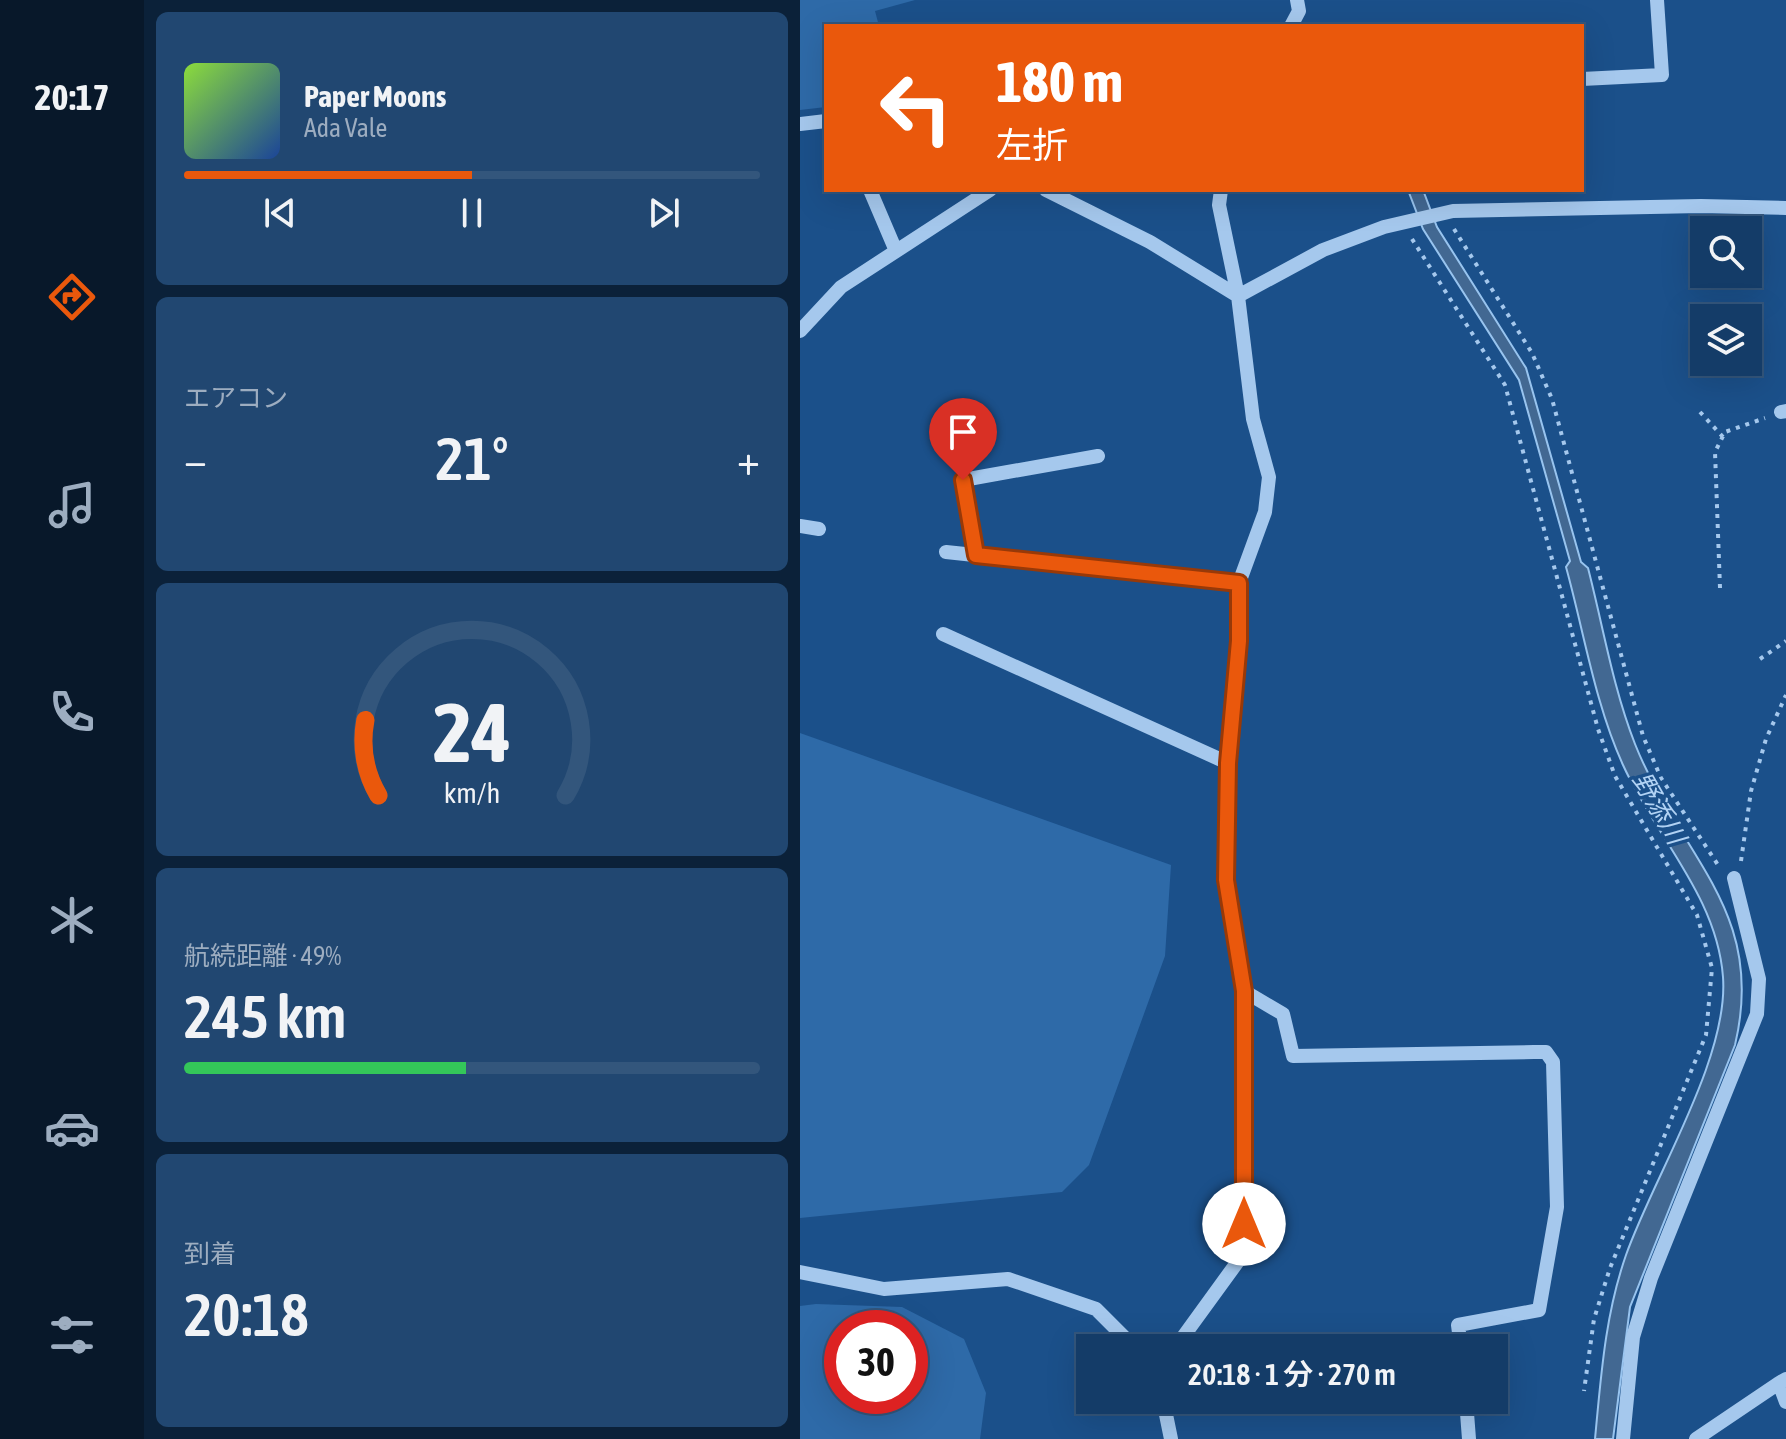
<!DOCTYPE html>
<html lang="ja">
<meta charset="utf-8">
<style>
:root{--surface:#143c68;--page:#214771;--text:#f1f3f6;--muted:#9dadc0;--line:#33567c;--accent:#ea580c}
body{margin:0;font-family:"Asap Condensed","Noto Sans JP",sans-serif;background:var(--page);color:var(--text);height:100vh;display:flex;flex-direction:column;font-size:30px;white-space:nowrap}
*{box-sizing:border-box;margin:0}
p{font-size:26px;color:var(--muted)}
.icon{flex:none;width:44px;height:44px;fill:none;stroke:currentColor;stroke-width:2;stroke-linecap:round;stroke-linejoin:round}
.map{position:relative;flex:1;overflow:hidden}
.sheet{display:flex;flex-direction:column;gap:12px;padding:12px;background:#0b2139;width:656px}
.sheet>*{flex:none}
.banner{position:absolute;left:24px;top:24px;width:760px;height:168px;border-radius:0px;box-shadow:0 8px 32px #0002,0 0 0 2px var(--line);background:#ea580c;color:#fff;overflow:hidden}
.buttons{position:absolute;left:890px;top:216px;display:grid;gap:16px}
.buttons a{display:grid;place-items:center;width:72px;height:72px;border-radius:0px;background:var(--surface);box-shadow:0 8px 32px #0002,0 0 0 2px var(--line);font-size:40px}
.speed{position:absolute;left:24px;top:1310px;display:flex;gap:16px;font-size:40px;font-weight:700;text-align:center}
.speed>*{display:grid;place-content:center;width:104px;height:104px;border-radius:50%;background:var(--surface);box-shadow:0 8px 32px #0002,0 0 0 2px var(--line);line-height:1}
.speed .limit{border:12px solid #d22;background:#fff;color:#111}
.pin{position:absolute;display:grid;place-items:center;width:68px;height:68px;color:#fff;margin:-82px -34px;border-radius:50% 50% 50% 0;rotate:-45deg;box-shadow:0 0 8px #0007}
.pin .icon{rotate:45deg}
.me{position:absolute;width:88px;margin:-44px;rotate:0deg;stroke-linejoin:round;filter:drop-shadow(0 0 6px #0008)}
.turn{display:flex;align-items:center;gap:28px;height:168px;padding:0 40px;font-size:36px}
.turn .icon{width:104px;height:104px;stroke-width:2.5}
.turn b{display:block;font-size:56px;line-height:68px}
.big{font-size:60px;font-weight:600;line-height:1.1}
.sheet .card{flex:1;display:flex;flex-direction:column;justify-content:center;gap:12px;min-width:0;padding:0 28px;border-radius:12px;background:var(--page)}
.sheet .dial{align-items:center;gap:0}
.dial svg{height:208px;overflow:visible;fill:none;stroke:var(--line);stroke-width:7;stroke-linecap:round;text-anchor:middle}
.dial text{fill:var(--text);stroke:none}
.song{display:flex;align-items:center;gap:24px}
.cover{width:96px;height:96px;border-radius:12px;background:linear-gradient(135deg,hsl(90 70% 55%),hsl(220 70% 35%))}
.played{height:8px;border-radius:4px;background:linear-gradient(90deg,var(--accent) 50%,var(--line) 50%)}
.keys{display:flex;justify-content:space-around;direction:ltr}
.heat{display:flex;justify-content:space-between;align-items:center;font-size:44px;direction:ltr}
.charge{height:12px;border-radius:6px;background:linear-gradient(90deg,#34c759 49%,var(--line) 0)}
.trip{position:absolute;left:276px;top:1334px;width:432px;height:80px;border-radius:0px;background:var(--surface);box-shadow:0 8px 32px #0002,0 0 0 2px var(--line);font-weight:600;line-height:80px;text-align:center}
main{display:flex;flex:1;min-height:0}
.menu{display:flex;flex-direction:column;width:144px;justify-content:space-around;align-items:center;background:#08182a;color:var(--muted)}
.menu .icon{width:56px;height:56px}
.menu .selected{color:var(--accent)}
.menu b{font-size:36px;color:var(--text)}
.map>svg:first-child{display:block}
.green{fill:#2e6aa8;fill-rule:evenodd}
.water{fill:#426892;stroke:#98c4ef;stroke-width:2}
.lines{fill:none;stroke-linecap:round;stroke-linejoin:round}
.path{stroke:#a5c8ed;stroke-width:4;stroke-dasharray:4 6;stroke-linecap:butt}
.minor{stroke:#a5c8ed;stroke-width:14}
.route-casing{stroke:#983908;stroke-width:20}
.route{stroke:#ea580c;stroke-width:14}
.labels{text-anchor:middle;stroke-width:7;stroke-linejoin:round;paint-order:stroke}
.water-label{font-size:26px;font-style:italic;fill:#b1d2f4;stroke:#1b508a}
</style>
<main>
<nav class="menu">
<b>20:17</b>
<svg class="icon selected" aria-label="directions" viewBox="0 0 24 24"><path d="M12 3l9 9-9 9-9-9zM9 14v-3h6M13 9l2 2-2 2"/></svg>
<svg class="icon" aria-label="music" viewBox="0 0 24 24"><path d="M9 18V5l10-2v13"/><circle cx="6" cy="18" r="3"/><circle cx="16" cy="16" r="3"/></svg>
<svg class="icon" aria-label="phone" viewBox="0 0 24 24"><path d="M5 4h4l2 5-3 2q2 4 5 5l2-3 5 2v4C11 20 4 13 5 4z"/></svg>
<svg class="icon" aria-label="climate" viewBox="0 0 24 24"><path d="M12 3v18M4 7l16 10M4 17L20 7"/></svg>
<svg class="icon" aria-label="car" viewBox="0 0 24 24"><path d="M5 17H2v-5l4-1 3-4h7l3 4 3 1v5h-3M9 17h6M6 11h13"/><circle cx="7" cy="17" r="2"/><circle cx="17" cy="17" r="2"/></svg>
<svg class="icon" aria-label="filters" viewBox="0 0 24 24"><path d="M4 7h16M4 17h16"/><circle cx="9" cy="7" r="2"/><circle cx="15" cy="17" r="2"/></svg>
</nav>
<section class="sheet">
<div class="card">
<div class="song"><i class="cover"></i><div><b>Paper Moons</b><p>Ada Vale</p></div></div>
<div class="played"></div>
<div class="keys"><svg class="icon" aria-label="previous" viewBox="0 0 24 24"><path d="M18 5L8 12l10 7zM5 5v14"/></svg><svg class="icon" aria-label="pause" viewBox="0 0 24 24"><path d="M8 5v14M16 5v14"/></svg><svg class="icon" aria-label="next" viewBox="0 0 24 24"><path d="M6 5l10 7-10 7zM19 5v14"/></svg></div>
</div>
<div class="card"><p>エアコン</p>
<div class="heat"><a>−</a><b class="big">21°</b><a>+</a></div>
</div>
<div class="card dial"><svg viewBox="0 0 100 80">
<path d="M14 69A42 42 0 1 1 86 69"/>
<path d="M14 69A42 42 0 0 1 9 40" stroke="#ea580c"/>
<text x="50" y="56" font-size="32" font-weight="700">24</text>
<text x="50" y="72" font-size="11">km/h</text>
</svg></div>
<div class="card"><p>航続距離 · 49%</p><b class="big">245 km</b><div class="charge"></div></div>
<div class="card"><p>到着</p><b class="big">20:18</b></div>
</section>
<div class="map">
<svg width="986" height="1439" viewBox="0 0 986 1439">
<rect width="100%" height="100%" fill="#1b508a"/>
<path class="green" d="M0 0H115L75 11 79 26H26V107L0 110Z
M0 733 371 865 365 956 289 1165 262 1192 0 1218Z
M16 1304 102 1307 164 1339 186 1393 180 1439H0V1306ZM42 1328H110V1396H42Z"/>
<path class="water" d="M608 190H623L637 227 726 368 781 562 788 568C803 626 813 688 835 744 880 857 967 910 935 1045L830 1307 813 1439H795C801 1376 805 1315 826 1255 854 1176 929 1058 923 977 917 896 855 836 823 765 795 704 784 632 766 567L770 561 719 380 623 229Z"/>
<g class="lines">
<path class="path" d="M654 229 732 353 752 399 843 736 861 778 920 868
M612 239 705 385 798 729 815 776 897 915 912 968 906 1035 810 1268 794 1319 784 1391
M900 412 923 437
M920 588 915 452 925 432 965 418
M960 659 986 641
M941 861 951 791 966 739 986 695"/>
<path class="minor" d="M491 26 499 11 497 0
M782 79 862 75 857 0
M0 124 26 121
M70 190 96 251
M246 190 350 242 438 296
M438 296 523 250 584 227 653 211 901 206 986 208
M0 331 41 287 190 190
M981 412 986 411
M0 526 19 529
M146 552 439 583
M176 555 163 480 298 456
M143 634 428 763
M444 991 483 1014 493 1056 734 1052H746L753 1062 757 1207 739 1310 658 1325 661 1348
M0 1272 84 1289 208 1279 296 1309 335 1348
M375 1348 444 1253V991L426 880 428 763 439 641V583L465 512 469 477 453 419 438 296 419 205 421 190
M986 1379 979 1383 986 1402
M363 1400 371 1439
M666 1400 669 1439
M823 1439 833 1337 851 1278 957 1014 959 979 934 878
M896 1439 979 1383"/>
</g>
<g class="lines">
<g class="route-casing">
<path id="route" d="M163 480 176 555 439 583V641L428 763 426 880 444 991V1224"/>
</g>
<use href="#route" class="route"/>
</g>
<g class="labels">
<g class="water-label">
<text transform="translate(859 808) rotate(60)" y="9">野添川</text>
</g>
</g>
</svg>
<div class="buttons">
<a><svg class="icon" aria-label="search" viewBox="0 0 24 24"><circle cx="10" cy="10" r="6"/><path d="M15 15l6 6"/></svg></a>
<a><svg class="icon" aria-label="layers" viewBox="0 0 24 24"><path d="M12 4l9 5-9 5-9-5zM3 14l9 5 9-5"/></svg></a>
</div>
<div class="speed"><div class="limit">30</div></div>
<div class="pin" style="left:163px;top:480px;background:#d93025"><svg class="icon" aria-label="arrive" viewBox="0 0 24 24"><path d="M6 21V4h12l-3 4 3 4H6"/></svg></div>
<svg class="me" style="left:444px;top:1224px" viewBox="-20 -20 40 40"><circle r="19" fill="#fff"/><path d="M0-13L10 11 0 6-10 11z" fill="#ea580c"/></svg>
<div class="trip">20:18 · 1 分 · 270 m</div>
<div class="banner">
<div class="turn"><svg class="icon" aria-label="left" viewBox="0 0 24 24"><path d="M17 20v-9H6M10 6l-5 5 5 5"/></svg><div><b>180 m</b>左折</div></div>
</div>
</div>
</main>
